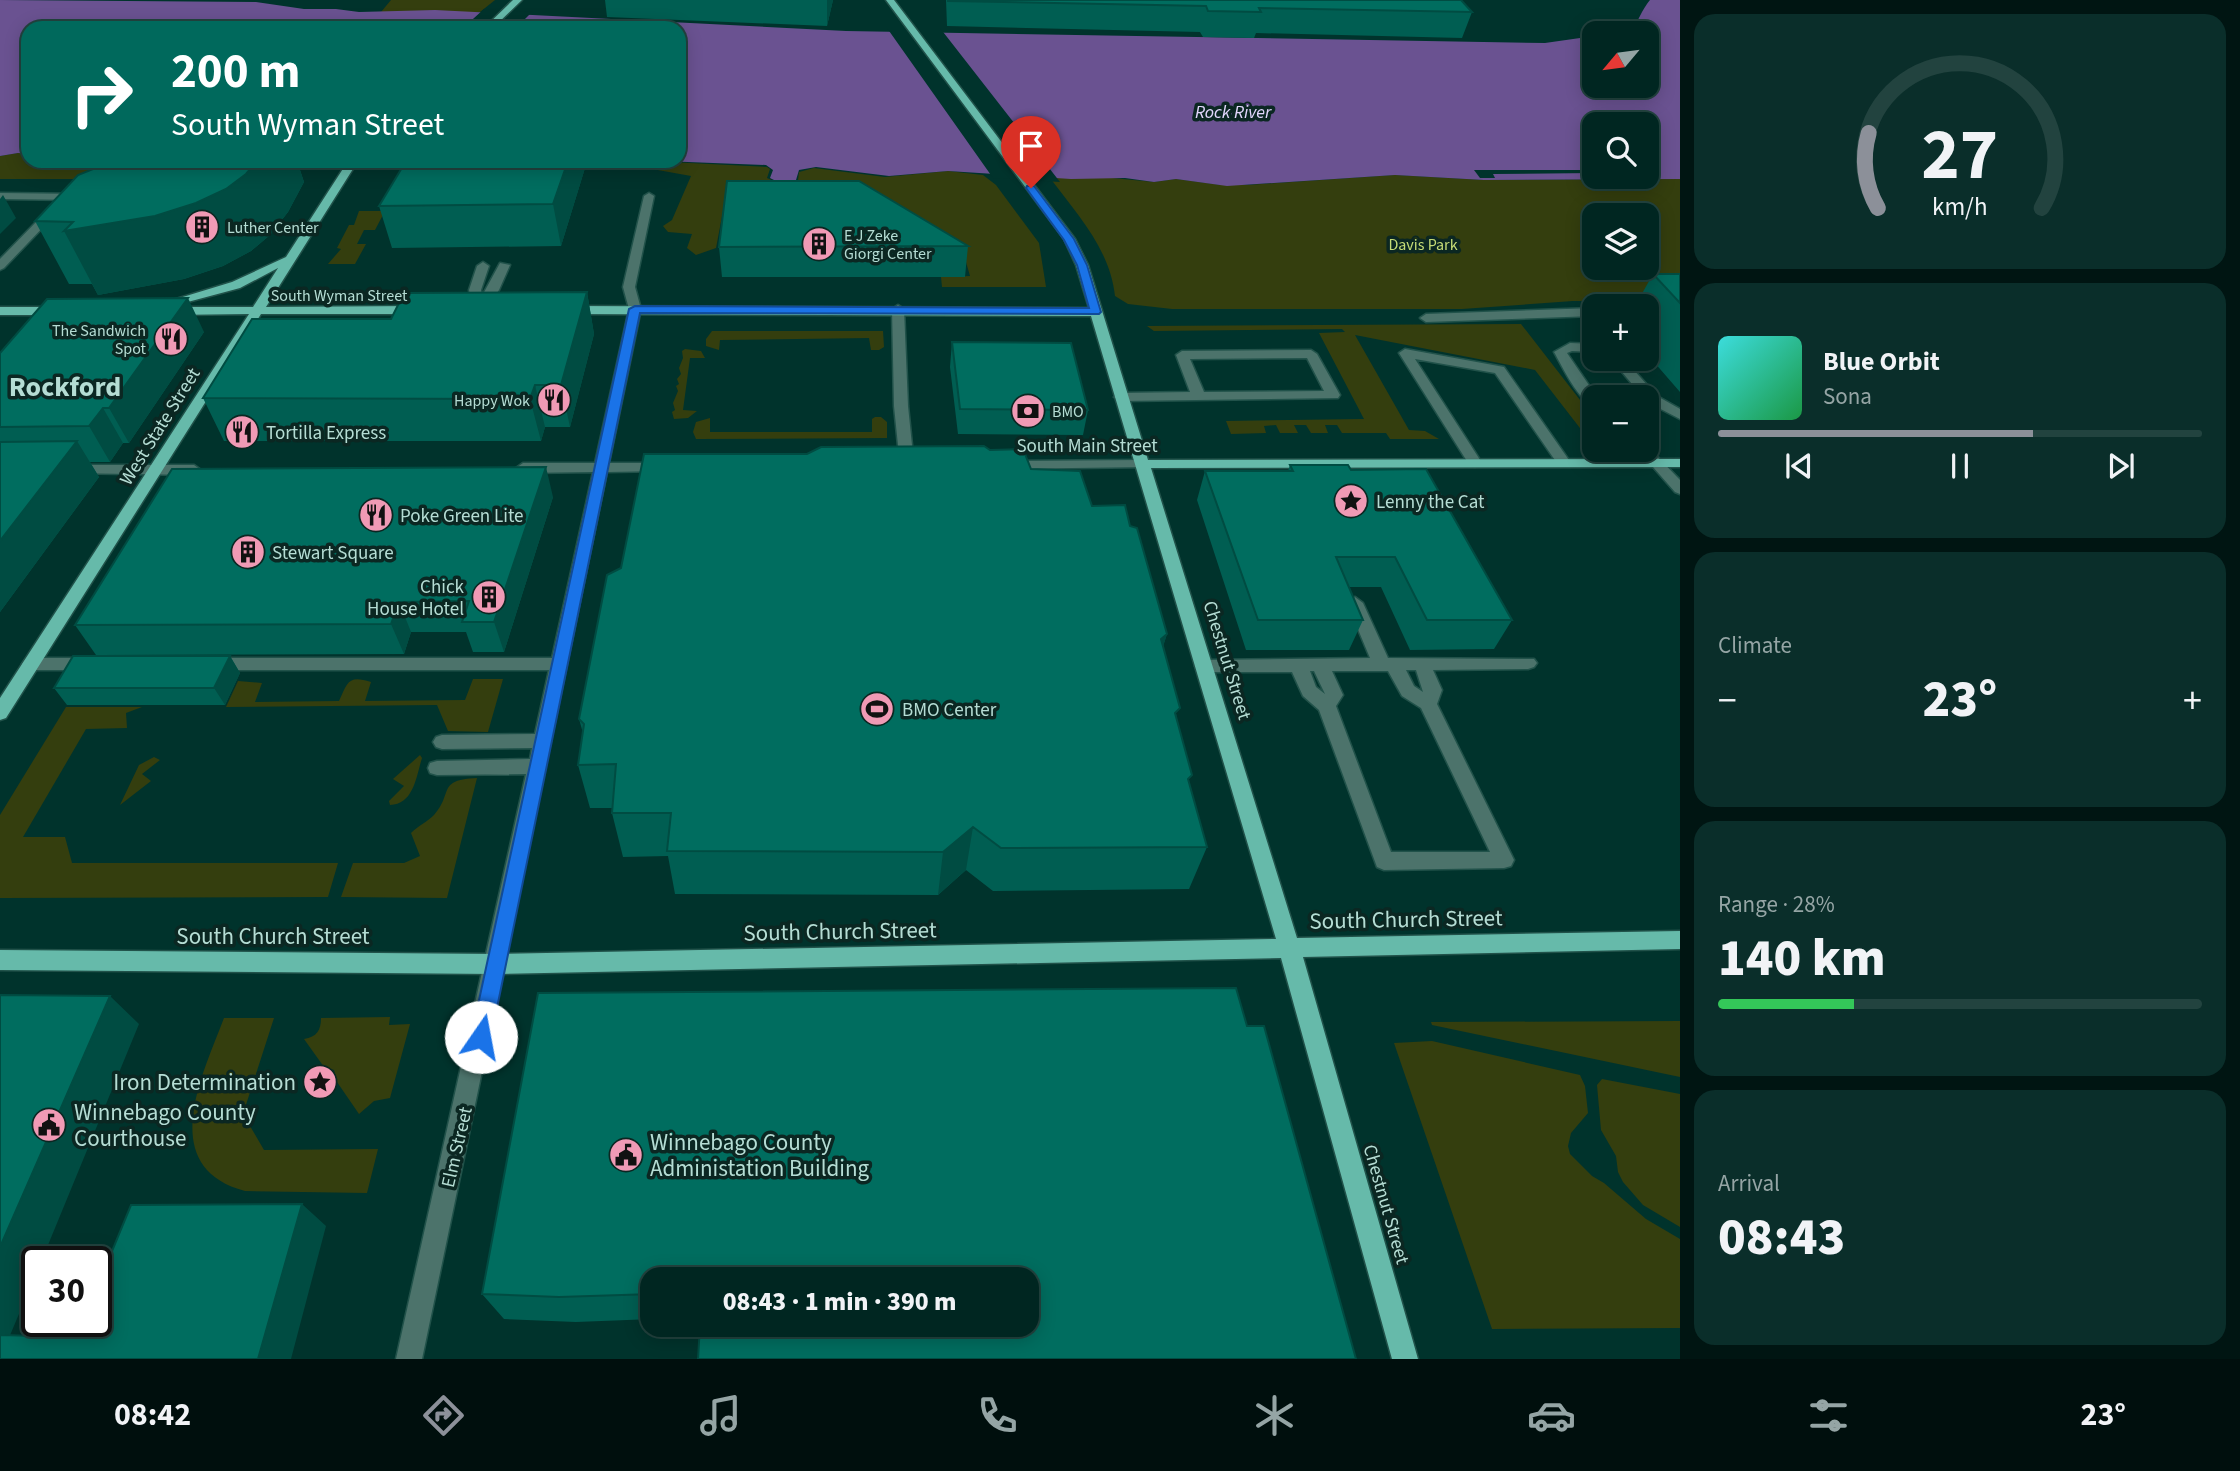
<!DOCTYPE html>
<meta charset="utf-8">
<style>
:root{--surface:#002621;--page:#0a2e2a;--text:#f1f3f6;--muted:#95a5a5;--line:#22433f;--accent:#8c9099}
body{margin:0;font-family:"Source Sans 3",sans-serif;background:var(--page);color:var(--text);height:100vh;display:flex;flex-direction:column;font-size:26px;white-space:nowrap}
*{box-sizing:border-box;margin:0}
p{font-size:23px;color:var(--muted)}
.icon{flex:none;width:38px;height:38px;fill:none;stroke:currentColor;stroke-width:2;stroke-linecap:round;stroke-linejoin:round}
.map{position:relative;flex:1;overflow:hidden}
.sheet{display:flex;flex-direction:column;gap:14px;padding:14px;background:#001512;width:560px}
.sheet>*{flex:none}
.top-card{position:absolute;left:21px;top:21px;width:665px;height:147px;border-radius:21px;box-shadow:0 4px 18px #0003,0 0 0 2px var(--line);background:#00695c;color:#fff;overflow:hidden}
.needle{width:46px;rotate:241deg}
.fabs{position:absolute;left:1582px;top:21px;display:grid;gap:14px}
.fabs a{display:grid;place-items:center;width:77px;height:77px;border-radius:14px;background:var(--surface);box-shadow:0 4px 18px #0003,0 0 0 2px var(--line);font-size:35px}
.speed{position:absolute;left:21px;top:1246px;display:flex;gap:14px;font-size:35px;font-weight:700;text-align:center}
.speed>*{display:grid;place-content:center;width:91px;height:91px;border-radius:50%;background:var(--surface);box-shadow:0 4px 18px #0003,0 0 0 2px var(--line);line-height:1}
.speed .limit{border:4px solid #111;border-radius:10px;background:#fff;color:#111}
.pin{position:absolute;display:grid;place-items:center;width:60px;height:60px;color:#fff;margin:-72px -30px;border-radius:50% 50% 50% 0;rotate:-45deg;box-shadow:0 0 7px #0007}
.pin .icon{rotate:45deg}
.me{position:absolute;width:77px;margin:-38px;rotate:12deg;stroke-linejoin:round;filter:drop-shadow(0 0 5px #0008)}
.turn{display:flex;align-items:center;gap:24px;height:147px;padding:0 35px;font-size:32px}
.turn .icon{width:91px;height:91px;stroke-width:2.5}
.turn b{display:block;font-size:49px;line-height:60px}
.big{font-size:52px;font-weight:800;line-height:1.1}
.sheet .widget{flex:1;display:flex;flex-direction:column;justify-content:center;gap:10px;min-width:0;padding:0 24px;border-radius:21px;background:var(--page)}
.sheet .dial{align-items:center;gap:0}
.dial svg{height:182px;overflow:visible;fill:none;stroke:var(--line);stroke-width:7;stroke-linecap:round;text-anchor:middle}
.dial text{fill:var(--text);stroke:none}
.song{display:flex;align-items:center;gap:21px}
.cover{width:84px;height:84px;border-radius:10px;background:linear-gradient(135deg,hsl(180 70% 55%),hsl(140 70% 35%))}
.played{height:7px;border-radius:4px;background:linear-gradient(90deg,var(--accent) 65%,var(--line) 65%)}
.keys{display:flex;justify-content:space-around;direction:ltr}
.heat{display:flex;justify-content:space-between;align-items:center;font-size:38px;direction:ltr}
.charge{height:10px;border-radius:5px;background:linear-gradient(90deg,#34c759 28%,var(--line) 0)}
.trip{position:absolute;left:640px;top:1267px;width:399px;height:70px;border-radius:21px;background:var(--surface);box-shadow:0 4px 18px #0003,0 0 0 2px var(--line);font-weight:800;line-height:70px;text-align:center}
.tabs{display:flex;height:112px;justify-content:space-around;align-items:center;background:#000f0d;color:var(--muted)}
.tabs .icon{width:49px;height:49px}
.tabs .active{color:var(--accent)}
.tabs b{font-size:32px;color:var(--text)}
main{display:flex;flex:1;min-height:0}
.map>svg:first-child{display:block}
.green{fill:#343e0e;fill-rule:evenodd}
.water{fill:#6a5291;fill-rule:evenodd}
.pier{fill:#00332c}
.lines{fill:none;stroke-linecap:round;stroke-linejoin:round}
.minor-casing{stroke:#21524a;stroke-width:3}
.major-casing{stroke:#21524a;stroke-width:3}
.minor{fill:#4c736b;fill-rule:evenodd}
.major{fill:#66baaa;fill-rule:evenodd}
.wall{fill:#005e52}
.shaded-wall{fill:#004c42}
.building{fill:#006d5f;stroke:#004c42;stroke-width:2}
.route{fill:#1a73e8;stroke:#114b97;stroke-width:2}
.labels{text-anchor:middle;stroke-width:7;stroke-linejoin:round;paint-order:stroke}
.far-poi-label{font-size:16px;fill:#b5ddd4;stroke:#0b2722;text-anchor:start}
.far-park-label{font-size:16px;fill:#c5dc76;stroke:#0b2722}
.far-street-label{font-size:16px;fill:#b5ddd4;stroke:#0b2722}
.far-water-label{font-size:18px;font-style:italic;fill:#e3d7fd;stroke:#0b2722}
.street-label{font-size:19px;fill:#b5ddd4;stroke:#0b2722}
.poi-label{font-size:19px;fill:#b5ddd4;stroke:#0b2722;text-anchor:start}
.near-street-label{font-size:23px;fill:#b5ddd4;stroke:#0b2722}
.near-poi-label{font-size:23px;fill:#b5ddd4;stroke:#0b2722;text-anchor:start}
.far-town-label{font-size:28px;font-weight:bold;fill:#b5ddd4;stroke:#0b2722}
</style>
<main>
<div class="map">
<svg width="1680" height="1359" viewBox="0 0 1680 1359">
<rect width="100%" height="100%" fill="#00332c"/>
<path class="green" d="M391 0H495L480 12H381Z
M18 153 28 154V161H160L74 179H0V156Z
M393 161H650L767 167 770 169 767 178 781 184 798 180 799 172 814 168 885 177 948 171 983 175 996 185 1039 243 1046 287H942L941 277 970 276 966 262 859 205 724 206 716 248 696 255 687 248 692 234 668 232 663 226 672 220 691 176 641 167 389 168Z
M1395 175 1484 180 1680 179V301H1573L1462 309H1172L1128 304 1115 296C1110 249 1077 214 1050 178L1102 177 1154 182 1176 179 1221 185H1248ZM1594 215H1647V268H1594Z
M359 211H385L375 230H364L357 244H366L355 264H328L341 249 337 248 349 225H354Z
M1521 324 1594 418V432H1583L1535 370 1355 335 1409 430 1425 431 1439 439H1390L1386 433H1342L1337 425H1325L1328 433H1311L1306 425H1294L1298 433H1280L1276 425 1264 426 1266 433 1231 434 1226 421 1364 419 1319 333 1345 332 1342 329 1154 331 1147 326Z
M712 331H883L884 347 879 350H871L869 338 720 340 719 350 706 346V339Z
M685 349 701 351 705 358H690L683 410 697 411 688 418 674 419 672 412 675 410 673 403 678 391 676 386 679 384 677 379 681 374 679 368 683 358 682 351Z
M875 417H881L887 422V438L696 439 693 432 696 422 710 418V432H872V419Z
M473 679H503L488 732 448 731 437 705 226 707 238 681 262 683 255 702 339 701C348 682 348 675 371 682L365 701 465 700Z
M66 707H142L126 713 127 728 86 729 23 837H65L72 863H338L328 897 0 898V815Z
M420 755 422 758C416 777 414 804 390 805L389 801 404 786 393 779Z
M154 757 160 760 142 774 151 781 120 805 139 765Z
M477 778 447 898 341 897 353 863H404L420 856 411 833C418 826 427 822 434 815 454 793 436 780 477 778Z
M390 1017 389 1025 410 1024 390 1098 374 1101 359 1114 337 1082 334 1070 324 1067 304 1039C317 1037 321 1030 321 1018Z
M224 1018H274L243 1114 264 1150 378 1149 367 1193 245 1191C156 1167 202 1076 224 1018Z
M1680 1021V1077L1432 1025 1431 1022Z
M1432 1041 1580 1075 1585 1086 1588 1113 1571 1133 1568 1146 1570 1154 1592 1176 1604 1183 1646 1219 1680 1239V1328L1492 1329 1394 1043Z
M1602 1079 1680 1094V1227L1643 1205 1623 1182 1618 1172 1616 1156 1601 1130 1597 1085Z"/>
<path class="water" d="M0 0 256 2 304 9H336L359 12 435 10 846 31 1545 43 1594 36V86H1647V33H1610C1645 26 1632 23 1650 0H1680V179L1484 180 1395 175 1227 186 1176 179 1154 182 1125 178 1071 179 948 171 889 176 816 167 799 170 796 180 776 181 770 178 773 170 766 165 662 161H679V28H28V154L18 153 0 156ZM1594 124H1647V177H1594Z"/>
<path class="pier" d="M484 9 532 12 516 28H463Z
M887 28H940L1060 182 993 178Z
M1474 170H1594V173L1493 174 1495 178H1480Z"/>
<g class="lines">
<g class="minor-casing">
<path id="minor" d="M0 193 82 194 87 197 82 200 0 199Z
M649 193 654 196 635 287 641 309 609 463H663L670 467 663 471 607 472 422 1359H396L526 774 437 775 430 773 428 768 430 763 437 761 530 759 532 748 442 749 436 747 433 742 436 737 442 735 535 734 549 670H212L206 668 203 664 206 660 212 658H552L593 472 523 473 516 468 523 463H595L629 309 623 287 644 196Z
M39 219 49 221 4 268 0 270V259Z
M483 262 489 266 481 290 482 296 500 263 510 265 499 290 482 313 478 314 472 310 469 290 477 266Z
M898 305 904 309 908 406 914 465 907 469 900 465 894 406 892 309Z
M1594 308V316L1426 322 1420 318 1426 314Z
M1570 343 1594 344V352L1572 351 1567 353 1597 397H1594V406C1579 402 1562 366 1554 352Z
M1405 349 1504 367 1571 463 1569 466H1559L1495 373 1415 359 1482 463 1475 467 1470 466 1399 353Z
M1311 350 1317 354 1340 395 1338 398 1121 401 1114 397 1121 393 1190 392 1176 355 1182 351ZM1307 358 1324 391 1204 392 1190 359Z
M1611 359H1624L1657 396 1680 409V419L1647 402V397H1643Z
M1647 446 1680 480V494L1675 492 1638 450H1647Z
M1143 460 1148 461 1150 464 1148 467 1006 469 999 465 1006 461Z
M72 465H194L201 470 194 475 67 473 65 470Z
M1355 597 1363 603 1388 658 1534 659 1537 663 1534 667 1528 669 1433 670 1442 690 1437 704 1514 860 1511 866 1504 868 1384 870 1377 867 1319 710 1303 696 1292 672H1204L1198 670 1195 666 1198 662 1204 660 1370 658 1347 603ZM1406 670H1416L1423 692 1414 686ZM1310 671H1314L1325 694 1316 687ZM1332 671H1388L1402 696 1421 708 1490 852H1391L1336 706 1343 695Z
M31 658H90L96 660 99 664 96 668 90 670H31L25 668 22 664 25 660Z"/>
</g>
<g class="major-casing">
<path id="major" d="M513 0H522L493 28H484Z
M886 0H894L1075 239 1088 265 1148 460 1680 459V467L1151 468 1297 938 1680 931V949L1303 957 1418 1359H1392L1281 958 497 974 0 970V950L497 954 1276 939 1091 316 567 314 561 310 567 306 1089 308 1076 265 1064 239Z
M348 161H358L266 307 416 306 422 310 416 314H261L6 718 0 720V698L249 314 171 315 165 311 171 307H253L278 268 240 288 169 307 163 303 232 282 286 257Z
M0 307H59L65 311 59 315H0Z"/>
</g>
<use href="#minor" class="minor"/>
<use href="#major" class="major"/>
</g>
<path class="wall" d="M605 0H833L827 26 607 17Z
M946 0H1461L1472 12 1462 38 1256 33 1254 38 1203 37 1200 32 947 26Z
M113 161H297L304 182 288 212 270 235 251 251 223 266 184 279 98 295 92 284H69L35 221Z
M406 161H584L585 168 561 246 392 248 379 206Z
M968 246 965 277H722L719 247Z
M1653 274H1680V392L1647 354V306H1635Z
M587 292 594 334 570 427H545L541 441H224L203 398 391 319Z
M204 332 129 443H123L110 462H90L99 477 0 612V353Z
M952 342 1088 410 1083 435 958 434 950 367Z
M990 450 1031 469 1092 506 1130 526 1167 634 1163 646 1177 719 1189 783 1207 847 1189 889 993 891 966 870 938 895 675 894 668 856 623 857 612 813 613 808H590L578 765 583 733 579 719 621 568 807 454Z
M1290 465 1351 470 1512 620 1494 649 1410 650 1381 587H1349L1363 620 1349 650H1246L1197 500 1205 471H1288Z
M553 497 504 652H473L466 632H411L404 654 96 655 75 625Z
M230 656 240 673 225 705H67L54 688Z
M538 993 1027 1325 653 1279V1319L576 1322 504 1319 482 1294Z"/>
<path class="shaded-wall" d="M827 0H833L827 26Z
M257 161H297L304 182 288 212 270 235 251 251 223 266 184 279 98 295 64 231Z
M568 161H584L585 168 561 246 553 204Z
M3 195 16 218 0 234V199Z
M587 292 594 334 570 427 561 385Z
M188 298 204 332 129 443 109 408Z
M535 385 545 427 541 441 530 399Z
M103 408 123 443 110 462 89 426Z
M77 441 99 477 0 612V541Z
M546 467 553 497 504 652 494 622Z
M399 602 411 632 404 654 391 624Z
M1167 634 1153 679 1161 639Z
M230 656 240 673 225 705 214 688Z
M973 827 966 870 938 895 943 852Z
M110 996 139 1024 41 1262H37V1271L3 1352 0 1351V1247Z
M302 1204 326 1226 291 1359H258Z"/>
<path class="building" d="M948 0H1461L1472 12 1259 8 1261 12 1208 11 1206 6 948 1Z
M113 161H257L246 174 226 189 196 203 155 216 64 231 73 222 35 221 78 175Z
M406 161H568L553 204 379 206Z
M727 181H859L968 246 719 247Z
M1653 274H1680V303Z
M587 292 561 385H535L530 399 203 398 252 319H391L404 293Z
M188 298 109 408H103L89 426 0 427V353L47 299Z
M952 342 1071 343 1088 410 960 409Z
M77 441 0 541V442Z
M984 446 990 450 1023 449 1031 469 1080 471 1092 506 1125 505 1130 526 1137 528 1167 634 1161 639 1180 708 1175 713 1192 775 1188 779 1207 847 1001 848 973 827 943 852 667 851 671 813H612L616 764 578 765 584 724 579 719 607 575 621 568 644 454H807L821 447Z
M1290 465H1348L1351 470 1426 469 1512 620H1427L1395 557H1336L1363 620H1258L1205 471H1293Z
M546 467 494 622H462L469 601 399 602 391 624 75 625 172 469Z
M73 656H230L214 688H54Z
M1236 988 1247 1026H1264L1356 1359H698L700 1325H1027V1279H653V1294L559 1297 482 1294 538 993Z
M0 995 110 996 0 1247Z
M302 1204 258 1359H0V1335L77 1337 84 1321H96V1290L131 1205Z"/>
<path class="route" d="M1027 186H1034L1074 239 1087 265 1101 312 1099 314 640 313 491 1037 488 1044 481 1047 473 1044 471 1037 629 309 635 306 1089 308 1077 265 1064 240 1026 188Z"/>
<defs>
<g id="building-disc" transform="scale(1.75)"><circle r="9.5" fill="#f09ab5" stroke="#0b2722"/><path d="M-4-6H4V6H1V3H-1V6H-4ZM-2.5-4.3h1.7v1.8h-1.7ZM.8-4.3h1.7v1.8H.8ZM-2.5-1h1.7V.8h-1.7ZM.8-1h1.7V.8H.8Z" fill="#111"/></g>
<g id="restaurant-disc" transform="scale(1.75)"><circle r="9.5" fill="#f09ab5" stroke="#0b2722"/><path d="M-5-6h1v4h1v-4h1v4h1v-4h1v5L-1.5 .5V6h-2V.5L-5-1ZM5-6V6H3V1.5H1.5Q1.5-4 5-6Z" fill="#111"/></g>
<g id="bank-disc" transform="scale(1.75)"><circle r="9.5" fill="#f09ab5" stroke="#0b2722"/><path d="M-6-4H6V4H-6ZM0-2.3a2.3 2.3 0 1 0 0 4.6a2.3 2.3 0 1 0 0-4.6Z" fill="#111"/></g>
<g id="sight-disc" transform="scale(1.75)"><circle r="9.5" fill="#f09ab5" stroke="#0b2722"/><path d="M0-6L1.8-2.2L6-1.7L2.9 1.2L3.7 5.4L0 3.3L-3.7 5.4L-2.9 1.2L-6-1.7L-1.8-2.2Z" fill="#111"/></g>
<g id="stadium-disc" transform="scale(1.75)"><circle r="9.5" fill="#f09ab5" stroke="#0b2722"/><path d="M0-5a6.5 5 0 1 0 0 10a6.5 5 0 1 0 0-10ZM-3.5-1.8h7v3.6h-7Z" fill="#111"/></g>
<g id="civic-disc" transform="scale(1.75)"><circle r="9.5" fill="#f09ab5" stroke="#0b2722"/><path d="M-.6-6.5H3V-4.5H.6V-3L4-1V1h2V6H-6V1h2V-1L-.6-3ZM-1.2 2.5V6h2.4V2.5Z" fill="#111"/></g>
</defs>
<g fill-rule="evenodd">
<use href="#building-disc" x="202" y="227"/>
<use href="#building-disc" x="819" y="244"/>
<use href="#restaurant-disc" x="171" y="339"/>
<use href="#restaurant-disc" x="554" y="400"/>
<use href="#bank-disc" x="1028" y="411"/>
<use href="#restaurant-disc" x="242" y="432"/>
<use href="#sight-disc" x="1351" y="501"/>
<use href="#restaurant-disc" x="376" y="515"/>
<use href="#building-disc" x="248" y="552"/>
<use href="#building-disc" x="489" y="597"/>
<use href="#stadium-disc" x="877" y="709"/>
<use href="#sight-disc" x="320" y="1082"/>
<use href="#civic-disc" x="49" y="1125"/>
<use href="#civic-disc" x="626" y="1155"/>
</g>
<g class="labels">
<g class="far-poi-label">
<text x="227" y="233">Luther Center</text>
<text x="844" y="241">E J Zeke<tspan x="844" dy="18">Giorgi Center</tspan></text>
<text x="146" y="336" text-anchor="end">The Sandwich<tspan x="146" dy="18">Spot</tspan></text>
<text x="530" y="406" text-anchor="end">Happy Wok</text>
<text x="1052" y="417">BMO</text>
</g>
<g class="far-park-label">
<text x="1423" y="250">Davis Park</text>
</g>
<g class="far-street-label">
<text x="339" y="301">South Wyman Street</text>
</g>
<g class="far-water-label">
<text x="1233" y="118">Rock River</text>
</g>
<g class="street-label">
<text transform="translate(159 426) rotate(-58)" y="7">West State Street</text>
<text x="1087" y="452">South Main Street</text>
<text transform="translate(1228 660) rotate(73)" y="7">Chestnut Street</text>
<text transform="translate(456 1147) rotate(-77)" y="7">Elm Street</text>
<text transform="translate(1387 1204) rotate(74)" y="7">Chestnut Street</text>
</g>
<g class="poi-label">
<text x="266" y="439">Tortilla Express</text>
<text x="1376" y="508">Lenny the Cat</text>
<text x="400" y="522">Poke Green Lite</text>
<text x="272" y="559">Stewart Square</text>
<text x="464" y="593" text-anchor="end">Chick<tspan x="464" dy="22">House Hotel</tspan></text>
<text x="902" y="716">BMO Center</text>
</g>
<g class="near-street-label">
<text transform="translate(1406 919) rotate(-1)" y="8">South Church Street</text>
<text transform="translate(840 931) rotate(-1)" y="8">South Church Street</text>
<text x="273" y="944">South Church Street</text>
</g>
<g class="near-poi-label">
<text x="296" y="1090" text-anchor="end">Iron Determination</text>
<text x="74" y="1120">Winnebago County<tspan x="74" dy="26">Courthouse</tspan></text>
<text x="650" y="1150">Winnebago County<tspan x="650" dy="26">Administation Building</tspan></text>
</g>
<g class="far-town-label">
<text x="65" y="396">Rockford</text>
</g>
</g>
</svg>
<div class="fabs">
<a><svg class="needle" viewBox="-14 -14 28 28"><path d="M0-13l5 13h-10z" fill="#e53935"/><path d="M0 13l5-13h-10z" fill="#95a5a5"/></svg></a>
<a><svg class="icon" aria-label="search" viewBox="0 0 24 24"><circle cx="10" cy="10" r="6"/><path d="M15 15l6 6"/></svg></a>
<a><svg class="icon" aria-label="layers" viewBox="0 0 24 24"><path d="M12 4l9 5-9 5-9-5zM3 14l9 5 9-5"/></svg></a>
<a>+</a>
<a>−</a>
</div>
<div class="speed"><div class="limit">30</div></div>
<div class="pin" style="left:1031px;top:188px;background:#d93025"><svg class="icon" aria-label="arrive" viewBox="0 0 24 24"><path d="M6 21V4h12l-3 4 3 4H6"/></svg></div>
<svg class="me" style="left:481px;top:1037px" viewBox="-20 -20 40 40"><circle r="19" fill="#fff"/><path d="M0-13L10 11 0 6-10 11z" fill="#1a73e8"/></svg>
<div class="trip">08:43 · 1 min · 390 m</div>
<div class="top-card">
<div class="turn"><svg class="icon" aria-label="right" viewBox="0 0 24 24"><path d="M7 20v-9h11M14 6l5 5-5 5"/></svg><div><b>200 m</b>South Wyman Street</div></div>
</div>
</div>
<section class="sheet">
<div class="widget dial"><svg viewBox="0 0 100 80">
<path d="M14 69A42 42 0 1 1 86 69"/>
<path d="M14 69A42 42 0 0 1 10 36" stroke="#8c9099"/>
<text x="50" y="56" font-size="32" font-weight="700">27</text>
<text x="50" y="72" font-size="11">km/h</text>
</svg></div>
<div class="widget">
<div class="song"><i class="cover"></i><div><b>Blue Orbit</b><p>Sona</p></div></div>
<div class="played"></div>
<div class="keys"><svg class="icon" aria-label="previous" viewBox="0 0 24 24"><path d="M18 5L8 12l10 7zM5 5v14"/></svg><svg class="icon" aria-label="pause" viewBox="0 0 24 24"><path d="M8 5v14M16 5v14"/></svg><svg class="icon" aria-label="next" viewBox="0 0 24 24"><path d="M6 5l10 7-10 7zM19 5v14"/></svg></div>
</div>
<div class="widget"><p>Climate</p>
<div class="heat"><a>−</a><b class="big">23°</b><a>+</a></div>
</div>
<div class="widget"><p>Range · 28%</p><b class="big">140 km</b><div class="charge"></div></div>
<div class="widget"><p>Arrival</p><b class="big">08:43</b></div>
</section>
</main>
<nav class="tabs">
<b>08:42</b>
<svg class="icon active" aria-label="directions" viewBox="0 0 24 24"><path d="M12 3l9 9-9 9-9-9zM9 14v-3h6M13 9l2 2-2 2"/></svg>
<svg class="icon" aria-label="music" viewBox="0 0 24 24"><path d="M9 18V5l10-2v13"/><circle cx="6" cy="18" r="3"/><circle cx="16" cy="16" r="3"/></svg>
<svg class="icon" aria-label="phone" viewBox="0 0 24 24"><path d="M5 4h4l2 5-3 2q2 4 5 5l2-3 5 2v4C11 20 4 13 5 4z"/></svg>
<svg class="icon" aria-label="climate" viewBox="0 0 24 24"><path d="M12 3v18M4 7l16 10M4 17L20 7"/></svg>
<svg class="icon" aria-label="car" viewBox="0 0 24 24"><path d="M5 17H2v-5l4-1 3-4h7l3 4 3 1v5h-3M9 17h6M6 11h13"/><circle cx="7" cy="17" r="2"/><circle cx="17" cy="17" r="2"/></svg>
<svg class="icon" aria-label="filters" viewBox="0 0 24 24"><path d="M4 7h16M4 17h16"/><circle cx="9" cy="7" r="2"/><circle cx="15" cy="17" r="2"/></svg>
<b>23°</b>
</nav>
